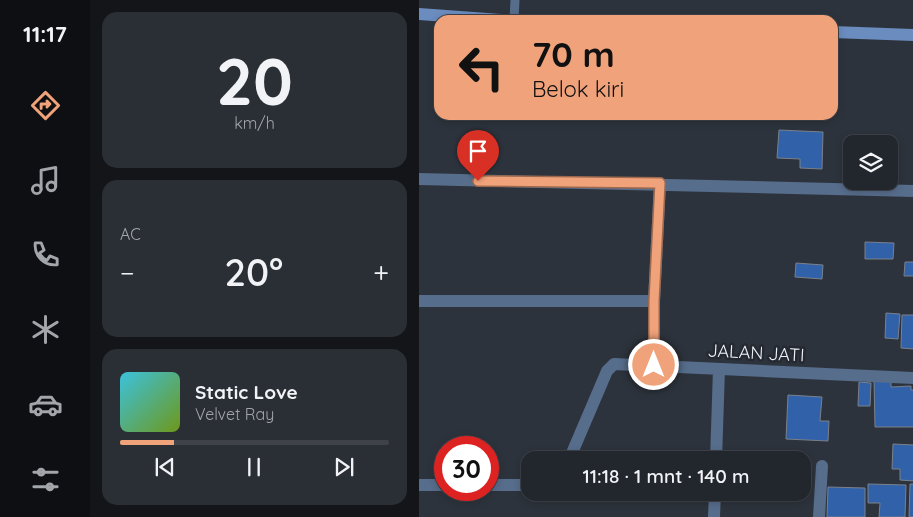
<!DOCTYPE html>
<html lang="id">
<meta charset="utf-8">
<style>
:root{--surface:#22262d;--page:#2a2e35;--text:#f1f3f6;--muted:#a2a5aa;--line:#3f4349;--accent:#f0a27a}
body{margin:0;font-family:Quicksand,sans-serif;background:var(--page);color:var(--text);height:100vh;display:flex;flex-direction:column;font-size:19px;white-space:nowrap}
*{box-sizing:border-box;margin:0}
p{font-size:16px;color:var(--muted)}
.icon{flex:none;width:28px;height:28px;fill:none;stroke:currentColor;stroke-width:2;stroke-linecap:round;stroke-linejoin:round}
.map{position:relative;flex:1;overflow:hidden}
.panel{display:flex;flex-direction:column;gap:12px;padding:12px;background:#131519;width:329px}
.panel>*{flex:none}
.top-card{position:absolute;left:15px;top:15px;width:404px;height:105px;border-radius:15px;box-shadow:0 2px 8px #0003,0 0 0 1px var(--line);background:#f0a27a;color:#111;overflow:hidden}
.tools{position:absolute;left:424px;top:135px;display:grid;gap:10px}
.tools a{display:grid;place-items:center;width:55px;height:55px;border-radius:10px;background:var(--surface);box-shadow:0 2px 8px #0003,0 0 0 1px var(--line);font-size:25px}
.speed{position:absolute;left:15px;top:436px;display:flex;gap:10px;font-size:25px;font-weight:700;text-align:center}
.speed>*{display:grid;place-content:center;width:65px;height:65px;border-radius:50%;background:var(--surface);box-shadow:0 2px 8px #0003,0 0 0 1px var(--line);line-height:1}
.speed .limit{border:8px solid #d22;background:#fff;color:#111}
.pin{position:absolute;display:grid;place-items:center;width:42px;height:42px;color:#fff;margin:-51px -21px;border-radius:50% 50% 50% 0;rotate:-45deg;box-shadow:0 0 5px #0007}
.pin .icon{rotate:45deg}
.me{position:absolute;width:55px;margin:-28px;rotate:0deg;stroke-linejoin:round;filter:drop-shadow(0 0 4px #0008)}
.turn{display:flex;align-items:center;gap:18px;height:105px;padding:0 15px;font-size:22px}
.turn .icon{width:65px;height:65px;stroke-width:2.5}
.turn b{display:block;font-size:35px;line-height:42px}
.big{font-size:38px;font-weight:600;line-height:1.1}
.panel .tile{flex:1;display:flex;flex-direction:column;justify-content:center;gap:8px;min-width:0;padding:0 18px;border-radius:15px;background:var(--page)}
.panel .dial{align-items:center;gap:0}
.dial b{font-size:65px;line-height:1}
.song{display:flex;align-items:center;gap:15px}
.cover{width:60px;height:60px;border-radius:8px;background:linear-gradient(135deg,hsl(190 70% 55%),hsl(80 70% 35%))}
.played{height:5px;border-radius:2px;background:linear-gradient(90deg,var(--accent) 20%,var(--line) 20%)}
.keys{display:flex;justify-content:space-around;direction:ltr}
.heat{display:flex;justify-content:space-between;align-items:center;font-size:28px;direction:ltr}
.trip{position:absolute;left:102px;top:451px;width:290px;height:50px;border-radius:15px;background:var(--surface);box-shadow:0 2px 8px #0003,0 0 0 1px var(--line);font-weight:600;line-height:50px;text-align:center}
main{display:flex;flex:1;min-height:0}
.tabs{display:flex;flex-direction:column;width:90px;justify-content:space-around;align-items:center;background:#0e0f12;color:var(--muted)}
.tabs .icon{width:35px;height:35px}
.tabs .current{color:var(--accent)}
.tabs b{font-size:22px;color:var(--text)}
.map>svg:first-child{display:block}
.building{fill:#3162a9;stroke:#7a818b}
.lines{fill:none;stroke-linecap:round;stroke-linejoin:round}
.lane{stroke:#576d8c;stroke-width:9}
.street{stroke:#576d8c;stroke-width:12}
.secondary{stroke:#6a8cbe;stroke-width:12}
.route-casing{stroke:#9c694f;stroke-width:12}
.route{stroke:#f0a27a;stroke-width:9}
.labels{text-anchor:middle;stroke-width:5;stroke-linejoin:round;paint-order:stroke}
.street-label{font-size:18px;fill:#eff3f9;stroke:#242932}
</style>
<main>
<nav class="tabs">
<b>11:17</b>
<svg class="icon current" aria-label="directions" viewBox="0 0 24 24"><path d="M12 3l9 9-9 9-9-9zM9 14v-3h6M13 9l2 2-2 2"/></svg>
<svg class="icon" aria-label="music" viewBox="0 0 24 24"><path d="M9 18V5l10-2v13"/><circle cx="6" cy="18" r="3"/><circle cx="16" cy="16" r="3"/></svg>
<svg class="icon" aria-label="phone" viewBox="0 0 24 24"><path d="M5 4h4l2 5-3 2q2 4 5 5l2-3 5 2v4C11 20 4 13 5 4z"/></svg>
<svg class="icon" aria-label="climate" viewBox="0 0 24 24"><path d="M12 3v18M4 7l16 10M4 17L20 7"/></svg>
<svg class="icon" aria-label="car" viewBox="0 0 24 24"><path d="M5 17H2v-5l4-1 3-4h7l3 4 3 1v5h-3M9 17h6M6 11h13"/><circle cx="7" cy="17" r="2"/><circle cx="17" cy="17" r="2"/></svg>
<svg class="icon" aria-label="filters" viewBox="0 0 24 24"><path d="M4 7h16M4 17h16"/><circle cx="9" cy="7" r="2"/><circle cx="15" cy="17" r="2"/></svg>
</nav>
<section class="panel">
<div class="tile dial"><b>20</b><p>km/h</p></div>
<div class="tile"><p>AC</p>
<div class="heat"><a>−</a><b class="big">20°</b><a>+</a></div>
</div>
<div class="tile">
<div class="song"><i class="cover"></i><div><b>Static Love</b><p>Velvet Ray</p></div></div>
<div class="played"></div>
<div class="keys"><svg class="icon" aria-label="previous" viewBox="0 0 24 24"><path d="M18 5L8 12l10 7zM5 5v14"/></svg><svg class="icon" aria-label="pause" viewBox="0 0 24 24"><path d="M8 5v14M16 5v14"/></svg><svg class="icon" aria-label="next" viewBox="0 0 24 24"><path d="M6 5l10 7-10 7zM19 5v14"/></svg></div>
</div>
</section>
<div class="map">
<svg width="495" height="517" viewBox="0 0 495 517">
<rect width="100%" height="100%" fill="#2d333c"/>
<path class="building" d="M360 130 404 132 403 169 381 168V159L358 158Z
M446 242 475 243 474 259H446Z
M486 262H495V276H485Z
M377 263 404 265 403 279 376 277Z
M467 313 481 314 479 339 466 338Z
M483 315H495V349L482 348Z
M472 379V387L492 386V390H495V427H456L455 380Z
M440 382 452 383 451 406H439Z
M369 395 403 397 401 421H410L409 441 367 439Z
M474 444 495 445V481L481 480V469H473Z
M449 484 487 485 486 517H460L461 503H449Z
M491 484H495V517H490Z
M409 487 446 488V517H408Z"/>
<g class="lines">
<path class="lane" d="M95 20 96 0"/>
<path class="street" d="M0 179 495 191
M0 301H235
M235 365V301L241 183
M150 460 188 371 195 364 495 378
M297 460 300 369
M0 485H26
M69 485H111
M295 517 296 492
M400 517 403 466"/>
<path class="secondary" d="M0 14 82 20
M414 32 495 35"/>
</g>
<g class="lines">
<g class="route-casing">
<path id="route" d="M59 181 241 183 235 301V365"/>
</g>
<use href="#route" class="route"/>
</g>
<g class="labels">
<g class="street-label">
<text transform="translate(337 353) rotate(3)" y="6">JALAN JATI</text>
</g>
</g>
</svg>
<div class="tools">
<a><svg class="icon" aria-label="layers" viewBox="0 0 24 24"><path d="M12 4l9 5-9 5-9-5zM3 14l9 5 9-5"/></svg></a>
</div>
<div class="speed"><div class="limit">30</div></div>
<div class="pin" style="left:59px;top:181px;background:#d93025"><svg class="icon" aria-label="arrive" viewBox="0 0 24 24"><path d="M6 21V4h12l-3 4 3 4H6"/></svg></div>
<svg class="me" style="left:235px;top:365px" viewBox="-20 -20 40 40"><circle r="17" fill="#f0a27a" stroke="#fff" stroke-width="3"/><path d="M0-11L8 9 0 5-8 9z" fill="#fff"/></svg>
<div class="trip">11:18 · 1 mnt · 140 m</div>
<div class="top-card">
<div class="turn"><svg class="icon" aria-label="left" viewBox="0 0 24 24"><path d="M17 20v-9H6M10 6l-5 5 5 5"/></svg><div><b>70 m</b>Belok kiri</div></div>
</div>
</div>
</main>
